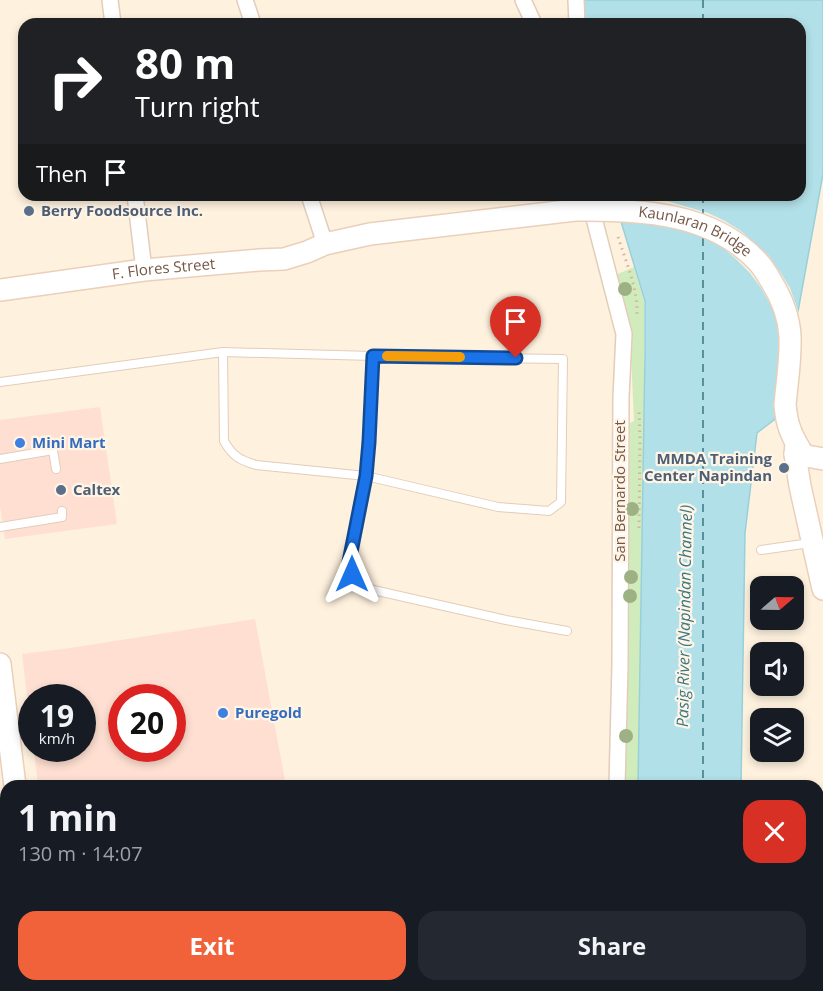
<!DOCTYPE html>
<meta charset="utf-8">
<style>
body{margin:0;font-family:"Open Sans",sans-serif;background:#242831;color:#f1f3f6;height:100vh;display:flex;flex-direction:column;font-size:22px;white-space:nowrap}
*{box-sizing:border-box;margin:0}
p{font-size:20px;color:#9ea1a6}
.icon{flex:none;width:33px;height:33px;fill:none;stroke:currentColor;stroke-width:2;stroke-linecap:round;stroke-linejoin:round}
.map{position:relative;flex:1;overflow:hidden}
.sheet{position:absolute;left:0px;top:780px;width:824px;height:212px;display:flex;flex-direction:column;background:#171b24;border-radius:18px 18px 0 0;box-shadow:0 3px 9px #0003}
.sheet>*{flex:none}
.hud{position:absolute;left:18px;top:18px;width:788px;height:183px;border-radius:18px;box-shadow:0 3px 9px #0003;background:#202124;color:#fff;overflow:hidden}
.needle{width:39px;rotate:70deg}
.buttons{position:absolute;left:750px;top:576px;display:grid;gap:12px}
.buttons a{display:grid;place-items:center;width:54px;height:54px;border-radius:12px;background:#171b24;box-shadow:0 3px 9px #0003;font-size:30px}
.speed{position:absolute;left:18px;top:684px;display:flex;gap:12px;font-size:30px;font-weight:700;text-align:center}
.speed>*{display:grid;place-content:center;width:78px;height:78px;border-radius:50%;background:#171b24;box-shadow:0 3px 9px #0003;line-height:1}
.speed small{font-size:15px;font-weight:400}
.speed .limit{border:9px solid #d22;background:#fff;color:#111}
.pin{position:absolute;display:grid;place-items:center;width:51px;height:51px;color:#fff;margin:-62px -26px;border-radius:50% 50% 50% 0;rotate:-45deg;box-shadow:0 0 6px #0007}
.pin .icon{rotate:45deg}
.me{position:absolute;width:66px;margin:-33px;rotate:0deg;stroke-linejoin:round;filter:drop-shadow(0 0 4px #0008)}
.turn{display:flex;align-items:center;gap:21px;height:126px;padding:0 18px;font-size:27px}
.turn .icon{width:78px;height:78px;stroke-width:2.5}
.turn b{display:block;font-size:42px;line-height:51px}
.then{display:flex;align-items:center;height:57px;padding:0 18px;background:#0003;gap:12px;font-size:22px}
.round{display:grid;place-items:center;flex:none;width:63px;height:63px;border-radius:18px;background:#242831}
.headline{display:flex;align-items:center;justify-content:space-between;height:102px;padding:0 18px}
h1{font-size:36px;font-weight:700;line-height:45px}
.action{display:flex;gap:12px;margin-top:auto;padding:12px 18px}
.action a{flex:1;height:69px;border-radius:18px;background:#f1623a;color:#fff;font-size:24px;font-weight:700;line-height:69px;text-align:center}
.action a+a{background:#242831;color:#f1f3f6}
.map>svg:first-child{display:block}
</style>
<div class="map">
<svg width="823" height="991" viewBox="0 0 823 991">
<rect width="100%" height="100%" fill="#fef1de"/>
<!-- commercial -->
<path fill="#ffdfd1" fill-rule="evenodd" d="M100 407 117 524 5 539 0 506V420Z
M255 619 286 786H38L34 749 82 748V698H32L31 729 22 654 70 648ZM122 698H172V748H122Z
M63 986H113L126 991H63Z"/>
<!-- industrial -->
<path fill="#ebe3db" d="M124 986H568L567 991H136Z"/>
<!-- green -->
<path fill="#d0ecbd" d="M634 267 644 301V434L638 786H623L628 579 630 434V423L634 421 630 333 613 276Z"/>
<!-- water -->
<path fill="#b2e0e8" stroke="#98d0da" stroke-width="1.5" d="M583 0H823V174L779 416 757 433 745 533 741 786H638L645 354V301L613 195H800V24H585Z
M635 986H777L773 991H635Z"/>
<!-- pier -->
<path fill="#fef1de" d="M610 195H639L657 198 708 213 725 221 741 231 769 256 780 272 790 288 800 316 782 413 784 359 778 323 770 304 761 288 750 273 736 259 722 247 706 237 670 223 617 219Z"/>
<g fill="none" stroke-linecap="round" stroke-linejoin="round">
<!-- ferry -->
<path stroke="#3b7783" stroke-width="1.5" stroke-dasharray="8 6" stroke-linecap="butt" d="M703 0V24
M703 195V215
M703 238V786
M703 986V991"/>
<defs>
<path id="lane" d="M223 352 224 441C233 457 240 460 256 465L366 476 498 507 549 511 561 502 563 359 373 356
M0 382 223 352 373 356 369 442 366 476 349 562 352 574 360 587 506 620 567 631
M0 459 53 450 56 469
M0 527 62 517V511
M761 550 810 543
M34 986 62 991
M342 986 354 991
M453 991 464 986"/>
<path id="street" d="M110 0 113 24
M245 0 253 24
M523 0 534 24
M576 0 577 24
M135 195 144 270
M309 195 325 244
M588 195 624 334 621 397 620 664 617 786
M818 898 823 896
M818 936 823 941
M611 991V986"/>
<g id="secondary">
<path id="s1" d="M0 290 144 270 259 260 284 259 307 252 325 244 370 234 575 210"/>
<path d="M786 413C788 430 795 441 804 456"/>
<path d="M796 444 795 454 800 486 823 589"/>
<path d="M795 454 823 459"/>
<path d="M0 664 15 786"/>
<path d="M34 986V991"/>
</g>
</defs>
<!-- lane casing -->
<use href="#lane" stroke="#e2cdba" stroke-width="10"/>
<!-- street casing -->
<use href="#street" stroke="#e2cdba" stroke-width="18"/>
<!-- secondary casing -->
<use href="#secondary" stroke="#ead0ba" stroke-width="24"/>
<!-- path -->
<path stroke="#d9b198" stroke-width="3" stroke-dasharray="1.5 4.5" stroke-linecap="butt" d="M618 237C626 262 638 289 637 315
M639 528 640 437 639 412
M629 991 630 986"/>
<!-- lane -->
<use href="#lane" stroke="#fff" stroke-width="8"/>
<!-- street -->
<use href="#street" stroke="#fff" stroke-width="15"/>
<!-- secondary -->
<use href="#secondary" stroke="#fff" stroke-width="21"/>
<defs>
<g id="secondary-bridge">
<path id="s2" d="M575 210C638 209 712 212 758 262 763 267 767 274 771 281 781 297 789 317 790 336 791 359 787 382 785 405L786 413"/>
</g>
</defs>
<!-- secondary-bridge casing -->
<use href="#secondary-bridge" stroke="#ead0ba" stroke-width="24" stroke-linecap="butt"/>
<!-- secondary-bridge -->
<use href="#secondary-bridge" stroke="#fff" stroke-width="21"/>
</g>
<!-- trees -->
<g fill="#9eb185">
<circle cx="625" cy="289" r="7"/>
<circle cx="632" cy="509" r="7"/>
<circle cx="631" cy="577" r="7"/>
<circle cx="630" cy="596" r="7"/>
<circle cx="626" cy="736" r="7"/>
</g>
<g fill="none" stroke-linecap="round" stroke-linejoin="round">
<defs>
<path id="route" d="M352 574 349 562 366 476 369 442 373 356 516 358"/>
</defs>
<!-- route casing -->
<use href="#route" stroke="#114b97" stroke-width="15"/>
<!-- route -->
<use href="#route" stroke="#1a73e8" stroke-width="10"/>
<!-- slow -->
<path stroke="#f59e0b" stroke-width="10" d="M387 356 460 357"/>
</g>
<!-- markers -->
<g fill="#5c6f8a" stroke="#fff5e6" stroke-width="2">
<circle cx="29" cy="211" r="6"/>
<circle cx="784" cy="468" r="6"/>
<circle cx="61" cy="490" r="6"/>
</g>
<g fill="#3f7fe0" stroke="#fff5e6" stroke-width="2">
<circle cx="20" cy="443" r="6"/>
<circle cx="223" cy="713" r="6"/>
</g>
<g text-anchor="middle" stroke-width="4.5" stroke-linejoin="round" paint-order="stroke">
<!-- service labels -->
<g font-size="15" font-weight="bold" fill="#4e5e75" stroke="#fff5e6" text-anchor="start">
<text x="41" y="216">Berry Foodsource Inc.</text>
<text x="772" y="464" text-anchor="end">MMDA Training<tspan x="772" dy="17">Center Napindan</tspan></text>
<text x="73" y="495">Caltex</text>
</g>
<!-- street labels -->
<g font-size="15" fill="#755645" stroke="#fff5e6">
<text dy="5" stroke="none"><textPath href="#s2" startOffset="124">Kaunlaran Bridge</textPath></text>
<text dy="5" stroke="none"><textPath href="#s1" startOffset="165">F. Flores Street</textPath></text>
<text transform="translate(620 491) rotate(-90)" y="5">San Bernardo Street</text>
</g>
<!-- shop labels -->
<g font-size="15" font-weight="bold" fill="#366cbe" stroke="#fff5e6" text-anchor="start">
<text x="32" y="448">Mini Mart</text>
<text x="235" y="718">Puregold</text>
</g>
<!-- water labels -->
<g font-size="16" font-style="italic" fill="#3b7783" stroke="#fff5e6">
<text transform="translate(684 616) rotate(-89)" y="6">Pasig River (Napindan Channel)</text>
</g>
</g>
</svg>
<div class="buttons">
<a><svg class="needle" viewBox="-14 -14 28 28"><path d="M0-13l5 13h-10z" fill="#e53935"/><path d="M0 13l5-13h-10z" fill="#9ea1a6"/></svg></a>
<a><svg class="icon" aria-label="sound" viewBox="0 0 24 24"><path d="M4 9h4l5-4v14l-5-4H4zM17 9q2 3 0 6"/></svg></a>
<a><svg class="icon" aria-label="layers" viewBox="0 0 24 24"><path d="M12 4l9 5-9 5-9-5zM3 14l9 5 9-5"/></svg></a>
</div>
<div class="speed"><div>19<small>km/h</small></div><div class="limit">20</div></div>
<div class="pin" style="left:516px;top:358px;background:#d93025"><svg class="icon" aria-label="arrive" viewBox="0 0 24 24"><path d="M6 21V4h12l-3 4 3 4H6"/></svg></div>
<svg class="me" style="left:352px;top:574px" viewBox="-20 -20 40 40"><path d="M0-17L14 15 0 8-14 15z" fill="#1a73e8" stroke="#fff" stroke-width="4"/></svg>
<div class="hud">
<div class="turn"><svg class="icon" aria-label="right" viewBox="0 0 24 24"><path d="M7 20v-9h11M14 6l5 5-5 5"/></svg><div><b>80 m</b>Turn right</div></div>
<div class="then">Then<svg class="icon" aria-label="arrive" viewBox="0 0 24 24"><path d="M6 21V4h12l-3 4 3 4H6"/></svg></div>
</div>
<section class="sheet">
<div class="headline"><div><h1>1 min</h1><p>130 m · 14:07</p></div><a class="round" style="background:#d93025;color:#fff"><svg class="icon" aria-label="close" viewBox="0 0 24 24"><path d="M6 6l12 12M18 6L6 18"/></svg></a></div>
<div class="action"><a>Exit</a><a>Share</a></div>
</section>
</div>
